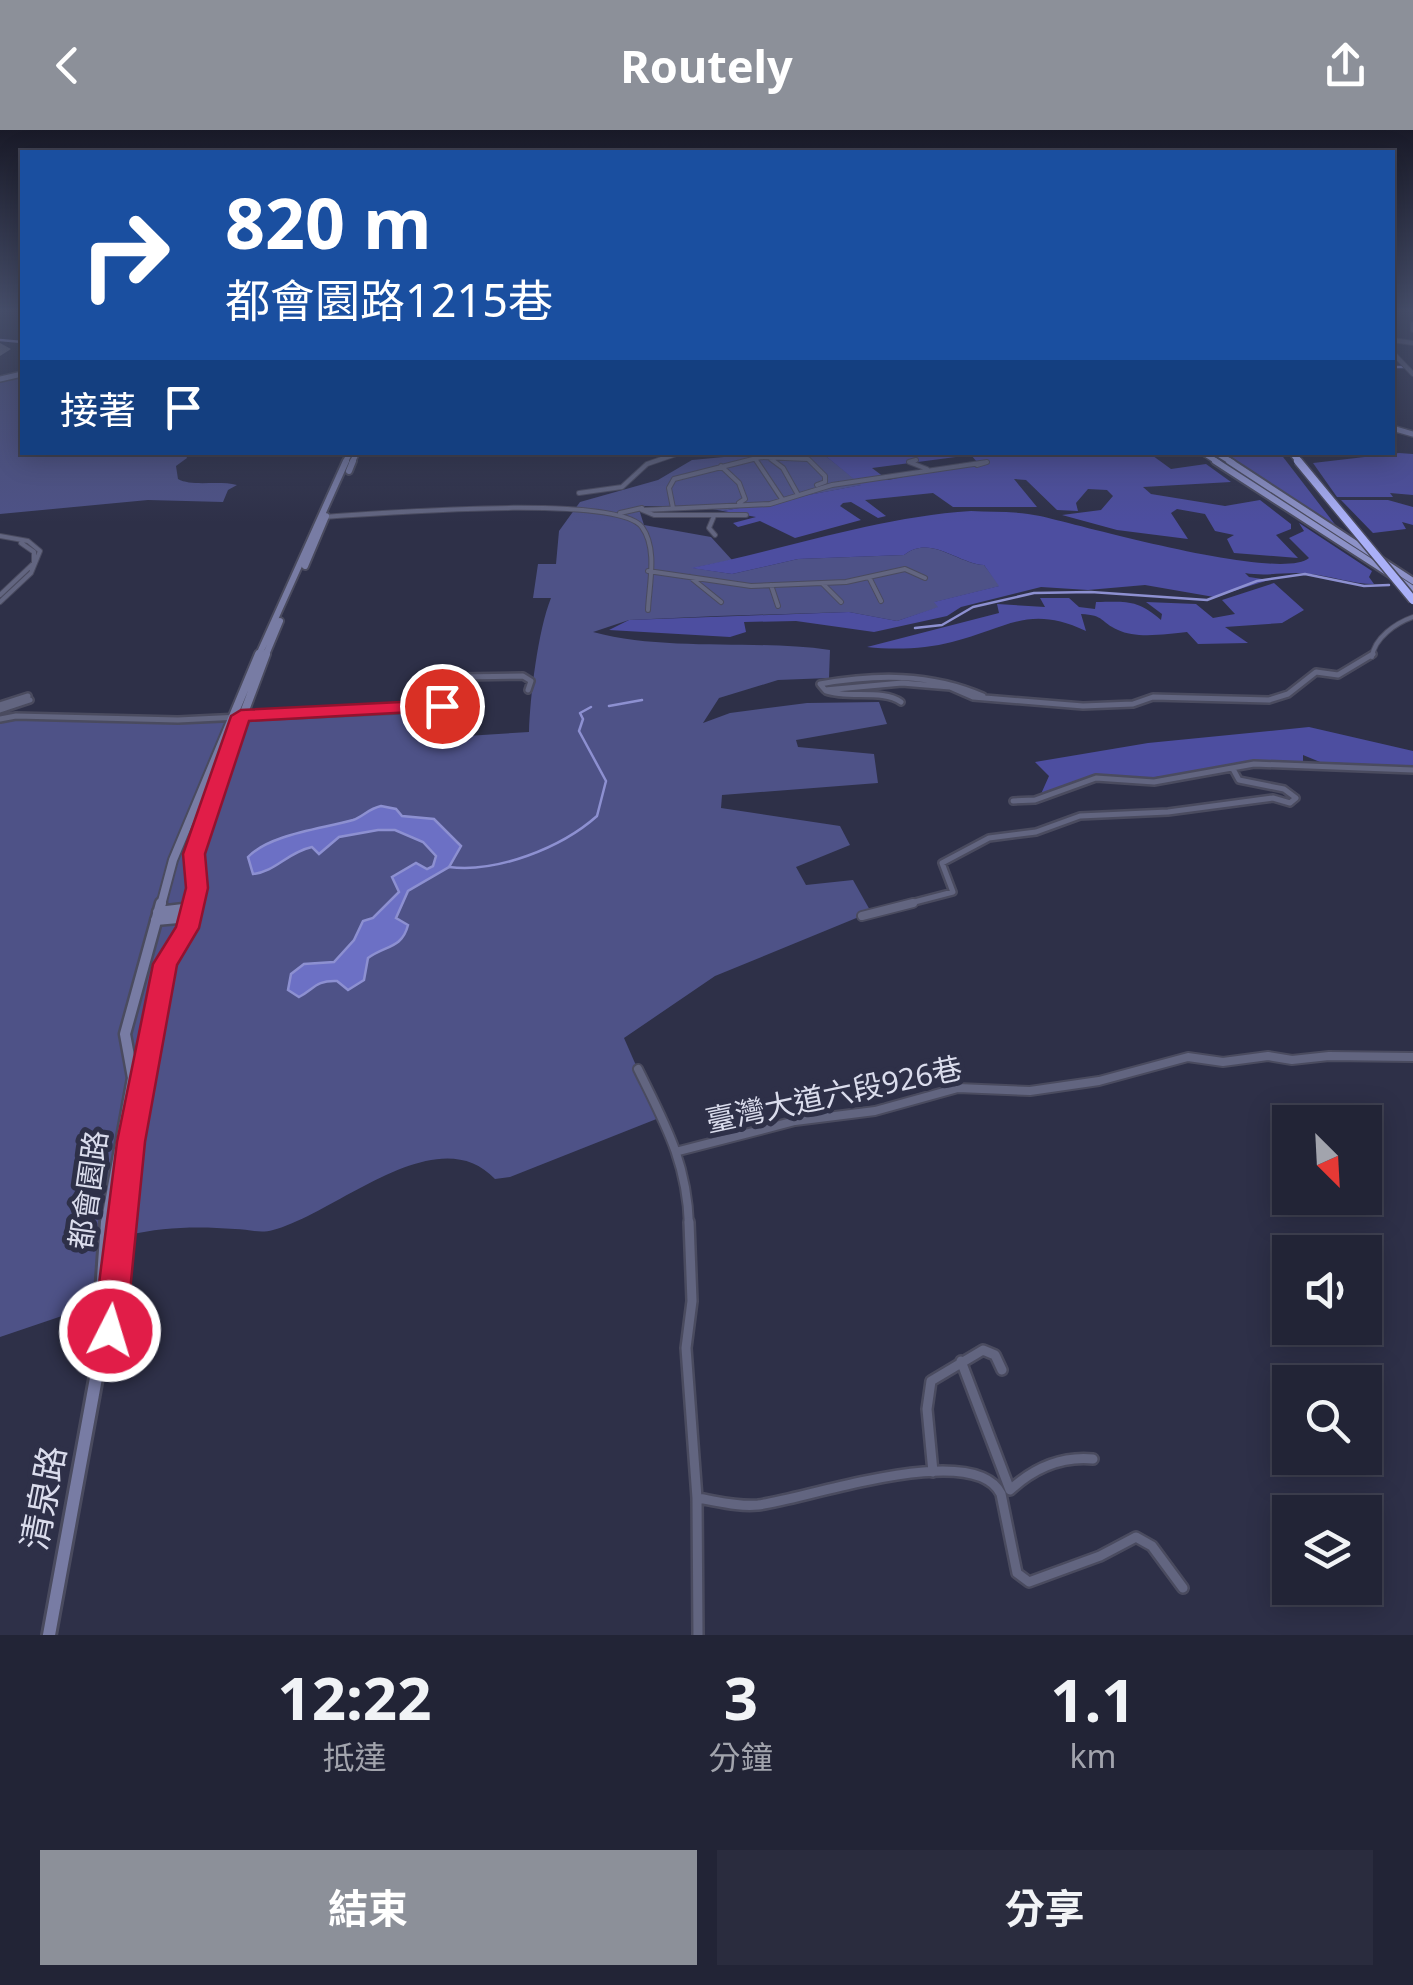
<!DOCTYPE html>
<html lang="zh-TW">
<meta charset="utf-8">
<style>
body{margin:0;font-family:"Noto Sans","Noto Sans TC",sans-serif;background:#2a2c3e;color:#f1f3f6;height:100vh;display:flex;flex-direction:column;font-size:38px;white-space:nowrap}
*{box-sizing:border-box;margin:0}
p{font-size:32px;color:#a2a4ad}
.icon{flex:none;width:55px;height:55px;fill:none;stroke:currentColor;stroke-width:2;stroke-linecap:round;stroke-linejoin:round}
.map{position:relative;height:1505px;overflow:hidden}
.details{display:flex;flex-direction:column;background:#222436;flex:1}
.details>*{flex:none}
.banner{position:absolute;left:20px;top:20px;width:1375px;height:305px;border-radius:0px;box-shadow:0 5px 25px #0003,0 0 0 2px #3f4151;background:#1a4fa0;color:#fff;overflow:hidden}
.needle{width:65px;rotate:156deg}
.controls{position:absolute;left:1272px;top:975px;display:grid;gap:20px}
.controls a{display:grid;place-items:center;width:110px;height:110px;border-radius:0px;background:#222436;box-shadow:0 5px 25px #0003,0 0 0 2px #3f4151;font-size:50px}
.pin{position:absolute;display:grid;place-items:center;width:85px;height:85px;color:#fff;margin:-42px;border:5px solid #fff;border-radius:50%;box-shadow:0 2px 10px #0007}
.me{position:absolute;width:110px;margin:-55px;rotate:5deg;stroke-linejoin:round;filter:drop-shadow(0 0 8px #0008)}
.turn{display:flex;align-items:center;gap:35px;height:210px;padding:0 40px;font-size:45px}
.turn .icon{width:130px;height:130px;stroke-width:2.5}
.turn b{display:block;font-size:70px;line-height:85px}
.then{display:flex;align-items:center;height:95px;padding:0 40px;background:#0003;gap:20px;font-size:38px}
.eta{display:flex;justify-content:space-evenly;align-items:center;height:170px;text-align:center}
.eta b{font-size:60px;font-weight:700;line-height:70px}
.cta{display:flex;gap:20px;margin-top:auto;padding:20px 40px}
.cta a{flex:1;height:115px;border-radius:0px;background:#8c9099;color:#fff;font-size:40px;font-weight:700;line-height:115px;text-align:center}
.cta a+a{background:#2a2c3e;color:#f1f3f6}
header{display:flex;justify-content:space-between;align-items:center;height:130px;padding:0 40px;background:#8c9099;color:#fff;font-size:45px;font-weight:700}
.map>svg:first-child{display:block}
</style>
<header><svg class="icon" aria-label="back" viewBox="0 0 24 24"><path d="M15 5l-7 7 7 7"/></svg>Routely<svg class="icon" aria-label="share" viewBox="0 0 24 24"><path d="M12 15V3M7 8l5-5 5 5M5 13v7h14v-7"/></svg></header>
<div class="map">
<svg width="1413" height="1505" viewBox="0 0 1413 1505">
<rect width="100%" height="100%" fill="#2e3048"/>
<!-- green -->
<path fill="#4e5287" d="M22 245V322L185 323 187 328 176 336 178 349C192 357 218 350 237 355L228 360 223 372 148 370 0 384V251Z
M767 323H822L862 355 723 381 696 376H638L644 395 711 407 732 430 693 438 732 444 798 429 904 425C930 404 956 433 984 435L1000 456 935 472 940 477 897 491 849 482 718 486 629 490 593 502C668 522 753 509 830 520L829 548 778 550 719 568 703 593 730 583 807 573 879 572 887 594 796 610 798 617 874 624 878 653 722 665 721 678 840 696 850 715 796 737 806 755 853 750 871 782 715 846 624 908 659 988 510 1047 495 1049C437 987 337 1083 273 1100 260 1104 247 1099 235 1099 198 1096 163 1097 128 1105L118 1167 0 1207V591L13 588 142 589 433 580 419 609 529 602C530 567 538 500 551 468H533L538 434H556L559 401 580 372 658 350 692 330Z"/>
<!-- forest -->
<path fill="#4d4ea0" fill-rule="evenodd" d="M822 323H1149L1171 339 1206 334 1231 352 1143 357 1151 364 1225 376 1260 370 1291 394V399L1276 405 1298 428 1234 423 1227 409 1234 405 1215 401 1205 384 1177 379 1171 383 1188 409 1117 400 1062 385 1101 380 1113 366 1107 360 1088 359 1076 373 1078 381 1057 380 1026 350 1014 349 1037 377H953L933 363 865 370 886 386 878 388 851 372 843 373 840 376 861 390 795 408 760 391 738 397 733 393 756 387 723 381 861 355ZM971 325 977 332 888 350 872 338Z
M1225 323H1280L1337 397Z
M1399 323 1413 324V365L1390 363 1393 367H1337L1313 333Z
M1341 370H1388L1413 377V395L1402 392 1406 399 1373 403Z
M971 381C993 382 1017 381 1040 386 1084 396 1280 452 1309 428L1289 408 1304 401 1299 393 1372 441 1369 447 1374 454C1351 454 1332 446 1310 444 1288 441 1268 447 1245 443L1249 447 1269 450 1214 467 1145 455 1088 460 1041 457 961 477 947 486 874 502 796 491 744 492 746 502 730 507 609 500 629 490 849 482 897 491 938 477 934 472 999 456 984 435C957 433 930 404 904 425L798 429 732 444 691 438C784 420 876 387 971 381Z
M1274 453 1304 480 1282 493 1225 497 1248 513 1198 514 1187 502C1167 504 1136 509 1118 500 1100 492 1105 485 1081 484L1086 501C1029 474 1007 498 952 512 926 519 894 520 867 517L999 483 997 474 1045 477 1040 468H1069L1079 477 1095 479 1096 472C1126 472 1137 469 1161 490L1162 484 1146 472 1196 474 1213 488 1235 484 1222 470Z
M1309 597 1413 621V636L1320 632 1303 625V632H1261L1149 648 1091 649 1041 664 1049 646 1035 632 1148 613Z"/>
<!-- water -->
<path fill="#6c70c5" stroke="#8d90d1" stroke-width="2.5" d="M381 676 396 679 402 686 434 689 461 716 449 737 408 761 396 788 408 795C402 819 385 815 368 828L364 850 348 860 337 851C316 850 314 859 299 867L288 860 291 844 304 834 334 832 354 810 363 791 373 788 399 762 392 747 416 733 427 739 433 736 436 726 423 712 395 700H378L339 707 319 724 312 717C288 722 275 742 253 744L248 727C270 704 322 699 353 690 364 686 368 679 381 676Z"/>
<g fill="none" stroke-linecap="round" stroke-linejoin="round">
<!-- stream -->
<path stroke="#8d90d1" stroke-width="2.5" d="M0 210 22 212
M1392 237H1405
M915 498 942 495 973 477 1034 463 1091 462 1207 470 1257 451 1305 444 1364 456 1389 455
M609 576 642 570
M449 737C497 743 561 718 597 686L606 651 579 601 583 589 580 583 591 577"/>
<!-- runway -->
<path fill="#6a6c81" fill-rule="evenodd" d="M0 213 11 219 0 226Z"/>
<defs>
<path id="street-far3" d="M1413 194V200
M1392 210 1413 213
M1392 222 1413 244
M771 329 783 338 797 363
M756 330 782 369
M916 330 909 332 927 339
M721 336 739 353 745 369 739 373
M579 363 622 357 647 334 682 322
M673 378 669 358 674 349 761 327 808 329 825 346V352L817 355
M620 383 642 378
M746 385H654L642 380 770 374 832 355 987 332 977 335
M714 386 709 398 715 405
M323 387C373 384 616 363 642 397 658 419 649 455 648 480
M0 406 28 411 40 421 31 443 0 472
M648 441 751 456 846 452 905 439 925 448
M690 447 721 472
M870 449 881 471
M823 454 841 472
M771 455 778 476
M0 465 34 433V422L21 413
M1372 527C1374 508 1396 493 1413 487"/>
<path id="street-far2" d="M826 561C848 569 883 559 901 572
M983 566C930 543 876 544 820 554L825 560 902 553 950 557 973 567 1083 576 1133 574 1153 567 1269 570 1288 564 1316 542 1338 545 1373 524
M0 575 28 566
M0 580 30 570
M0 589 16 586 178 590 436 578 442 576 453 548 461 547 523 546 531 551 528 560
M1013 671 1035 670 1096 648 1154 652 1254 634 1413 640
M903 775 953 762 942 733 989 708 1036 702 1080 686 1168 682 1273 668 1290 673 1296 668 1284 659 1239 650 1233 639"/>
<path id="street-far1" d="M862 786 913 773
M638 939C665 994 687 1032 689 1095
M679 1021 795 991 875 981 958 958 1030 961 1099 951 1188 927 1223 932 1268 926 1292 930 1329 926 1413 927"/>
<path id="street" d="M689 1092 692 1171 686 1218 697 1368 698 1505
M961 1231 1010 1360C1034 1338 1061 1326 1093 1329
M933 1342 927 1279 931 1251 983 1220 995 1225 1002 1240
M697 1368C717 1371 738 1377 758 1375 807 1369 974 1309 1001 1364L1017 1443 1029 1452 1100 1426 1136 1407 1152 1416 1183 1458"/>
<path id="secondary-far4" d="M0 249 22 244
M1392 298 1413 304
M345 333 350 322
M352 333 357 322"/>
<path id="secondary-far3" d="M349 341 353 331
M305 436 326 386
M258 527 346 331
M265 527 280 491"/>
<path id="secondary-far2" d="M161 775 173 730 259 524
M193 775C199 750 194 727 200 701L266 524"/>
<path id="secondary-far1" d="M158 782 192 778
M156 790 189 787
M106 1095 133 948 125 904 161 773
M121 1095 131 1011 165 834 187 798 193 773"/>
<path id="secondary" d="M102 1225 109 1201 122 1092
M49 1505 96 1248 107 1092"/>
<path id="primary-far1" d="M1202 322 1219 333
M1215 322 1233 333"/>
<path id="primary" d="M1215 331 1413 459
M1229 331 1413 451"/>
</defs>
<!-- street-far3 casing -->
<use href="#street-far3" stroke="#4a4b5f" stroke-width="6"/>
<!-- street-far2 casing -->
<use href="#street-far2" stroke="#4a4b5f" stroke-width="10"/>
<!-- street-far1 casing -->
<use href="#street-far1" stroke="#4a4b5f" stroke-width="12"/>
<!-- street casing -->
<use href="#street" stroke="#4a4b5f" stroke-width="14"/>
<!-- secondary-far4 casing -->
<use href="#secondary-far4" stroke="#4a4b5f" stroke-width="8"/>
<!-- secondary-far3 casing -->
<use href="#secondary-far3" stroke="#4a4b5f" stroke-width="10"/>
<!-- secondary-far2 casing -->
<use href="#secondary-far2" stroke="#4a4b5f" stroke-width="12"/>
<!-- secondary-far1 casing -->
<use href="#secondary-far1" stroke="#4a4b5f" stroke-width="15"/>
<!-- secondary casing -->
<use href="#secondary" stroke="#4a4b5f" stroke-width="18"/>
<!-- primary-far1 casing -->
<use href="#primary-far1" stroke="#4a4b5f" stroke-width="8"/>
<!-- primary casing -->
<use href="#primary" stroke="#4a4b5f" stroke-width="10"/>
<!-- street-far3 -->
<use href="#street-far3" stroke="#626580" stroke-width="4"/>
<!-- street-far2 -->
<use href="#street-far2" stroke="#626580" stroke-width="5"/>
<!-- street-far1 -->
<use href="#street-far1" stroke="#626580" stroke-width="8"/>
<!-- street -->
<use href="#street" stroke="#626580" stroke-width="9"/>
<!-- secondary-far4 -->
<use href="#secondary-far4" stroke="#787ca4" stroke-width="5"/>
<!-- secondary-far3 -->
<use href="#secondary-far3" stroke="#787ca4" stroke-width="6"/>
<!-- secondary-far2 -->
<use href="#secondary-far2" stroke="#787ca4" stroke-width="8"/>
<!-- secondary-far1 -->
<use href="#secondary-far1" stroke="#787ca4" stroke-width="10"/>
<!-- secondary -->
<use href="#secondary" stroke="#787ca4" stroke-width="12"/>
<!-- primary-far1 -->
<use href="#primary-far1" stroke="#8d92c8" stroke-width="5"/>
<!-- primary -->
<use href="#primary" stroke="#8d92c8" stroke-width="6"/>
<defs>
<path id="highway-bridge-far1" d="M1292 322 1300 333"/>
<path id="highway-bridge" d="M1298 331 1413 470"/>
</defs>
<!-- highway-bridge-far1 casing -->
<use href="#highway-bridge-far1" stroke="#4a4b5f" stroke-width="9" stroke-linecap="butt"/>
<!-- highway-bridge casing -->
<use href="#highway-bridge" stroke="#4a4b5f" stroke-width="11" stroke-linecap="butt"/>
<!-- highway-bridge-far1 -->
<use href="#highway-bridge-far1" stroke="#aab0f8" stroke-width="6"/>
<!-- highway-bridge -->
<use href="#highway-bridge" stroke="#aab0f8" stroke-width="8"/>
</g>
<!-- sky -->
<linearGradient id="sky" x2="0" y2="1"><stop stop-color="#191a28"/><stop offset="0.46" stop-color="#464e6a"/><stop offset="1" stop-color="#464e6a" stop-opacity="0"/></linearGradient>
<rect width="1413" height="393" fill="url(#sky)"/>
<!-- route -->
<path fill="#e11d48" stroke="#92132f" stroke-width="2.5" d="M442 570 449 572V580L249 591 205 724 208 758 199 798 177 835 145 1012 126 1201 121 1212 110 1217 98 1212 93 1201 117 1012 153 834 176 797 186 758 183 724 231 586 241 580Z"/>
<g text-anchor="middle" stroke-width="10" stroke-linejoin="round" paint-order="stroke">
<!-- street labels -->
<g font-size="30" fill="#dadcec" stroke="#2e3048">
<text transform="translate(834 965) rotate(-12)" y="10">臺灣大道六段926巷</text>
<text transform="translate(89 1060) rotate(-82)" y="10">都會園路</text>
</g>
<!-- near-street labels -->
<g font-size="35" fill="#dadcec" stroke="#2e3048">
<text transform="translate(44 1368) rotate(-79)" y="12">清泉路</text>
</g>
</g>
</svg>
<div class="controls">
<a><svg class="needle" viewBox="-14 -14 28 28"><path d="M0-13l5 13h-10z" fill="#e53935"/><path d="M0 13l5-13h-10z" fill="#a2a4ad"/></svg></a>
<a><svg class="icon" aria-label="sound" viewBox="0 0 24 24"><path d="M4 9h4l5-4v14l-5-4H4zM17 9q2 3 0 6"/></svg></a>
<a><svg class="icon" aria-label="search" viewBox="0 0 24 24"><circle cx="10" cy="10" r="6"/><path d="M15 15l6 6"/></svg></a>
<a><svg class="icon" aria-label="layers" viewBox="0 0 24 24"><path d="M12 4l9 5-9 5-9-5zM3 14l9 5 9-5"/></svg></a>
</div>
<div class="pin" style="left:442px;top:576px;background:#d93025"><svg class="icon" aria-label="arrive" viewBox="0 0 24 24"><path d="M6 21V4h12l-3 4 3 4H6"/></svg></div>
<svg class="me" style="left:110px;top:1201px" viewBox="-20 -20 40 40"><circle r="17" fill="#e11d48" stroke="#fff" stroke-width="3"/><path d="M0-11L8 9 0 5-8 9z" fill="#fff"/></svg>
<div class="banner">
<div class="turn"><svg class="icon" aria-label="right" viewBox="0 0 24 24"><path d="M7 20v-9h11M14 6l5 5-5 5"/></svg><div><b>820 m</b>都會園路1215巷</div></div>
<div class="then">接著<svg class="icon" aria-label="arrive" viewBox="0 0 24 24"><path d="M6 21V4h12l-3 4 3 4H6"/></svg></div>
</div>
</div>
<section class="details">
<div class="eta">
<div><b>12:22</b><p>抵達</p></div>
<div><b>3</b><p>分鐘</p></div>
<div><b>1.1</b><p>km</p></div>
</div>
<div class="cta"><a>結束</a><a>分享</a></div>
</section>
